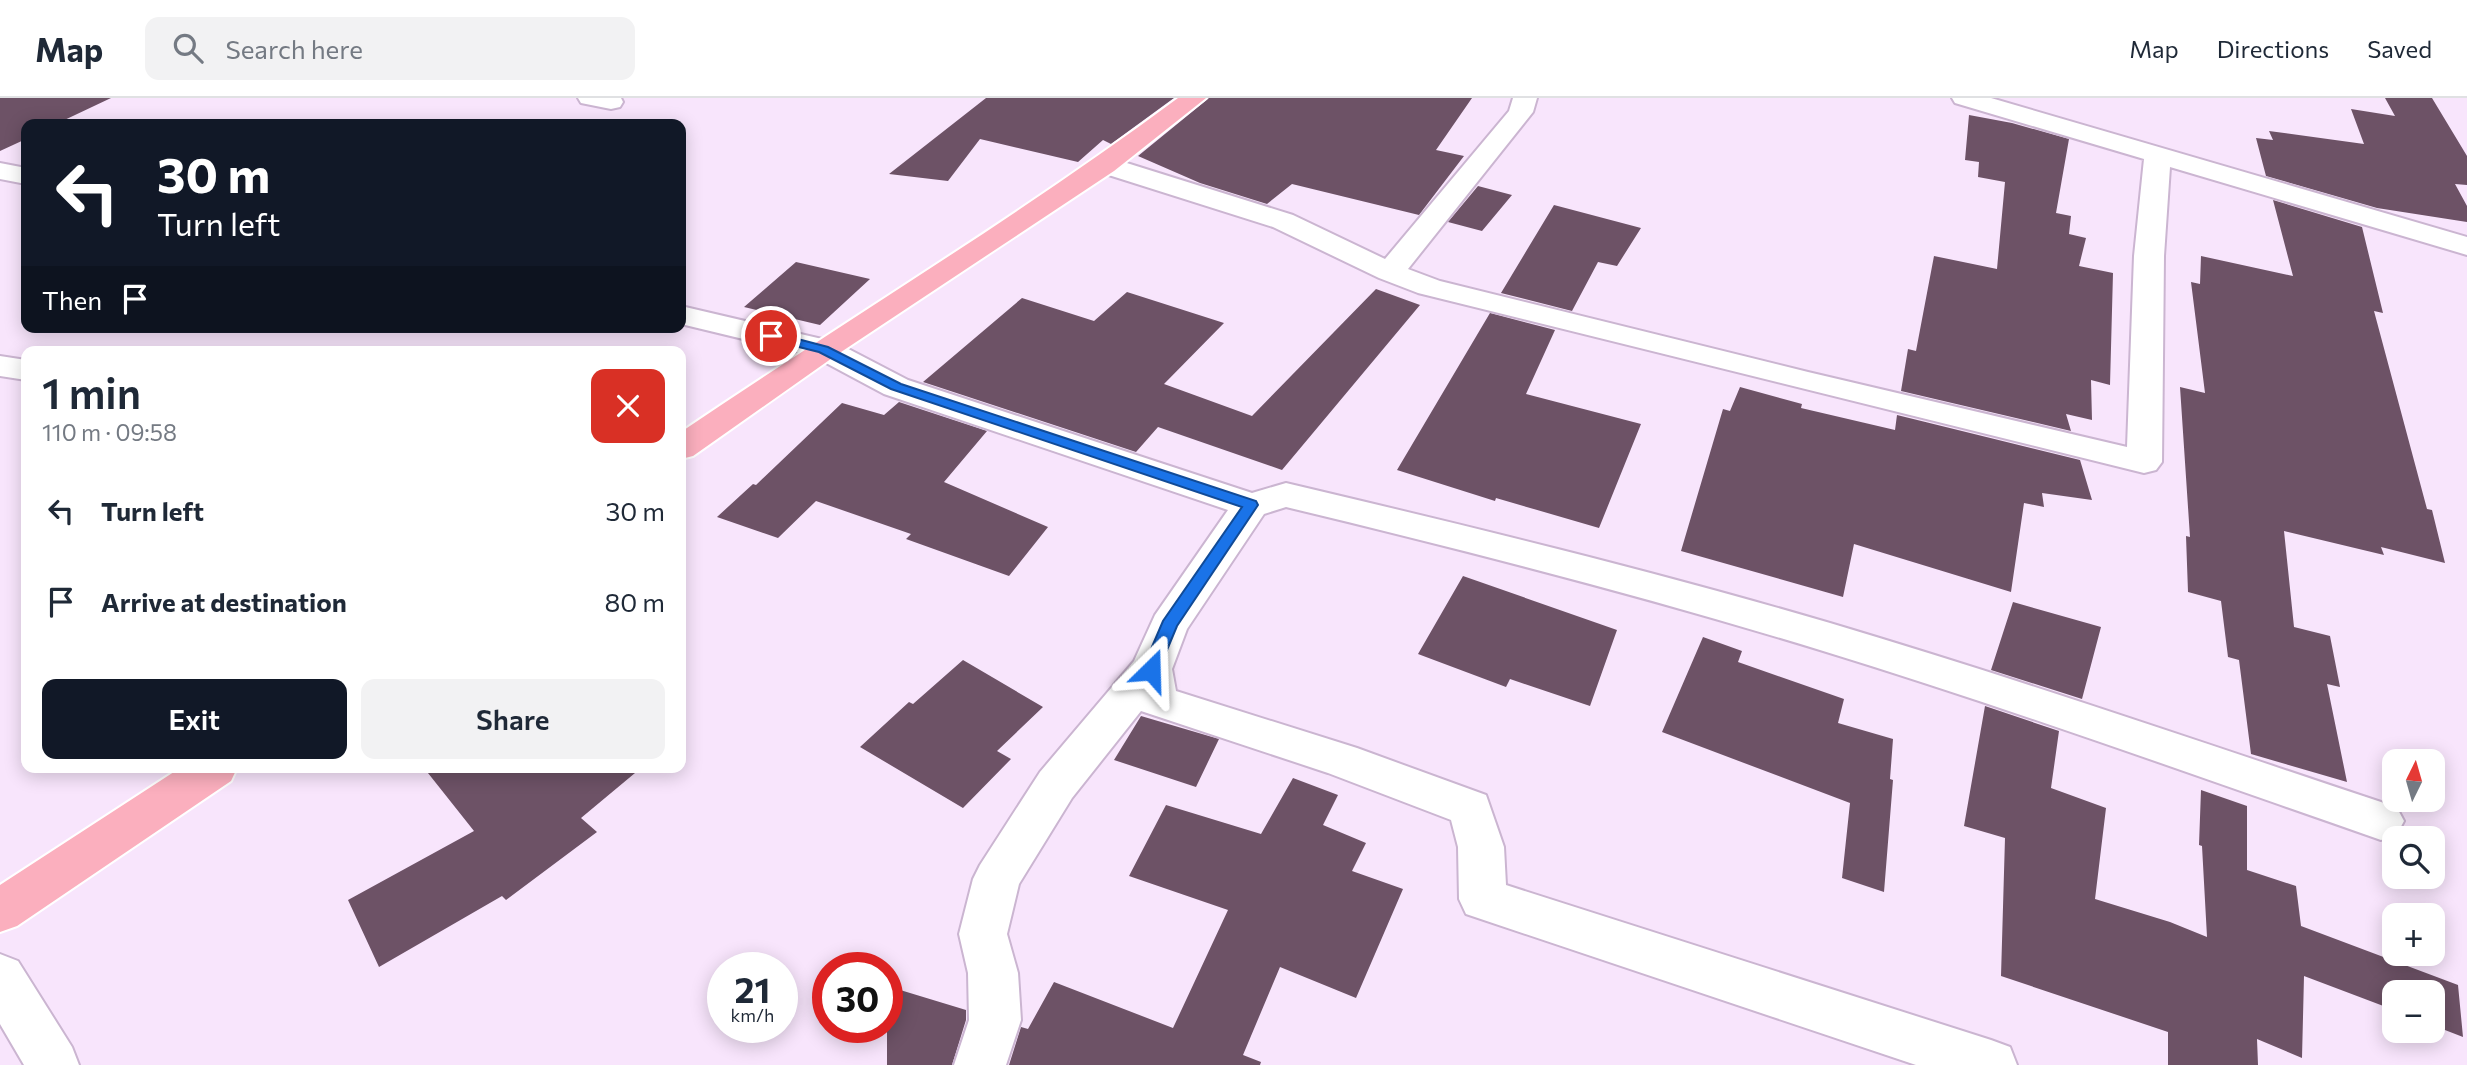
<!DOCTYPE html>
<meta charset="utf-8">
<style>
body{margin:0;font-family:Commissioner,sans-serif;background:#f2f2f3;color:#1f2937;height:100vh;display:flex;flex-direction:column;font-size:26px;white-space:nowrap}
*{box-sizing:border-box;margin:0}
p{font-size:23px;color:#747a83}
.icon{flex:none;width:38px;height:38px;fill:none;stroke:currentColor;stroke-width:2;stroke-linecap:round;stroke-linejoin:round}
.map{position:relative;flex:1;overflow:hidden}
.drawer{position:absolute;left:21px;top:248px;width:665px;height:427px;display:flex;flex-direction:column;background:#fff;border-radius:14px;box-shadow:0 4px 18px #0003}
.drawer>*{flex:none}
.banner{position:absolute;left:21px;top:21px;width:665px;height:214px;border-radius:14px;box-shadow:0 4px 18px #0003;background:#111827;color:#fff;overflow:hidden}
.needle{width:46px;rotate:5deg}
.fabs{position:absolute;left:2382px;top:651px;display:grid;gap:14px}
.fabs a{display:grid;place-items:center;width:63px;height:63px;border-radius:14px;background:#fff;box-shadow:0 4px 18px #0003;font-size:35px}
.speed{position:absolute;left:707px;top:854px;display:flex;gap:14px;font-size:35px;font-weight:700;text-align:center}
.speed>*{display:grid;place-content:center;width:91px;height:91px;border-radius:50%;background:#fff;box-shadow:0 4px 18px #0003;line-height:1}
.speed small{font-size:18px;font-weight:400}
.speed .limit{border:10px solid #d22;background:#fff;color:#111}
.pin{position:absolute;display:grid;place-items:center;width:60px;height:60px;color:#fff;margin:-30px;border:4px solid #fff;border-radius:50%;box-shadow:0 2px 7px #0007}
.me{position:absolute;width:77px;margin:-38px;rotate:22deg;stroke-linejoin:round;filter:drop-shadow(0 0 5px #0008)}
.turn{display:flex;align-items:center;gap:24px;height:147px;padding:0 21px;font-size:32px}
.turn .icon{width:91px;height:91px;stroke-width:2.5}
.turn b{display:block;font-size:49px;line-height:60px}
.then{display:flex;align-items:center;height:66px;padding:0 21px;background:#0003;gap:14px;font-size:26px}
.round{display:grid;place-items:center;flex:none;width:74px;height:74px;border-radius:14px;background:#f2f2f3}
.summary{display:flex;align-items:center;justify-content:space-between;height:119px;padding:0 21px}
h1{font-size:42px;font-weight:600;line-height:52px}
.primary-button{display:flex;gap:14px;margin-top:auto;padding:14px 21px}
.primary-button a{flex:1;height:80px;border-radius:14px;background:#111827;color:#fff;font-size:28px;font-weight:600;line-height:80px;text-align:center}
.primary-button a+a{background:#f2f2f3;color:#1f2937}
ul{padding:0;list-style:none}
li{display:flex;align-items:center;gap:21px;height:91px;padding:0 21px}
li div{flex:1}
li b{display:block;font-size:26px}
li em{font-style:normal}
header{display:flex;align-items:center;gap:42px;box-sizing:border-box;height:98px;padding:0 35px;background:#fff;border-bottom:2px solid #e0e1e3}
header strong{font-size:33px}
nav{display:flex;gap:38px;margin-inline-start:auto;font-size:24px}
.search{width:490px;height:63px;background:#f2f2f3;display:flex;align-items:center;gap:18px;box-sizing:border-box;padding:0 24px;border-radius:14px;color:#747a83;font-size:26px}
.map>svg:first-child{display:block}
</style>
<header>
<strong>Map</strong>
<div class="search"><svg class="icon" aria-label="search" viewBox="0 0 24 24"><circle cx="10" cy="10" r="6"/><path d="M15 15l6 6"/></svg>Search here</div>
<nav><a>Map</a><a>Directions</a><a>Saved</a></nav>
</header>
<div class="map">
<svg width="2467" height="967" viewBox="0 0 2467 967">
<rect width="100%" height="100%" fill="#f8e5fc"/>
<!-- building -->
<path fill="#6d5266" d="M0 0H111L56 26H26V41L0 53Z
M986 0H1174L1111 46 1103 42 1078 64 980 41 948 83 889 76Z
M1209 0H1472L1436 52 1464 58 1419 117 1292 86 1267 106 1200 85 1138 58Z
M2385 0H2432L2467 58V87L2455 86 2467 108V124L2377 110 2266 78 2256 40 2273 42 2269 33 2364 46 2351 11 2395 18Z
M1969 17 2012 25 2069 41 2056 115 2071 118 2069 136 2086 140 2079 168 2113 175 2110 287 2091 282 2092 322 2066 316 2071 333 1901 293 1908 251 1916 253 1934 158 1997 171 2005 84 1978 79 1979 64 1965 62Z
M1478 88 1512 97 1482 133 1448 124Z
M2273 102 2362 129 2383 215 2374 213 2427 411 2432 412 2445 465 2381 449 2384 457 2284 433 2294 529 2330 538 2340 589 2327 586 2347 684 2251 656 2239 562 2228 559 2221 503 2188 494 2186 438 2190 439 2180 289 2205 295 2191 184 2200 186 2201 158 2293 178Z
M1554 107 1641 130 1617 168 1598 164 1572 213 1501 195Z
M796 164 870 181 820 227 744 209Z
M1376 191 1420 207 1282 372 1158 329 1136 354 923 284 1022 200 1094 223 1127 194 1224 225 1164 286 1252 318Z
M1490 215 1555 232 1526 296 1641 326 1599 430 1496 400 1495 403 1397 372Z
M1740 289 1802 306 1801 310 1895 332 1897 317 2080 362 2092 402 2042 395 2044 409 2024 405 2011 494 1854 446 1843 499 1681 453 1723 311 1730 313Z
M899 304 987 333 944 384 1048 429 1009 478 906 441 911 436 816 403 778 440 717 419 753 386 756 387 842 305 884 317Z
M1463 478 1617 532 1590 608 1510 581 1506 589 1418 556Z
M2013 504 2101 529 2082 601 1991 572Z
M1703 539 1742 553 1738 564 1844 601 1838 625 1893 641 1890 681 1893 682 1884 794 1842 780 1850 705 1662 634Z
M963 562 1043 609 997 653 1011 661 963 710 860 649 909 604 913 606Z
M1985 608 2059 633 2051 690 2106 710 2095 801 2170 824 2207 839 2202 748 2199 747 2201 692 2247 708V772L2296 788 2301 828 2458 887 2463 939 2432 927V894H2394V912L2304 878 2302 960 2257 941 2258 967H2168V934L2001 878 2005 740 1964 728Z
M1141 618 1219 641 1196 689 1114 662Z
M424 670H641L581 720 597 734 506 802 502 798 379 869 348 802 474 733Z
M1293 680 1338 697 1323 727 1366 745 1352 773 1403 791 1356 900 1280 869 1243 957 1261 964 1260 967H1009L1021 929 1028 931 1054 884 1173 930 1228 812 1129 778 1166 707 1261 736Z
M887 888 966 912V922L952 967H887Z"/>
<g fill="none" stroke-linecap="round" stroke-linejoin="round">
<defs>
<path id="street" d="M578 0H621L623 4 620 9 611 11 581 5Z
M1513 0H1537L1533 14 1408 171 1440 183 1808 274 2127 349 2134 158 2144 61 1955 5 1952 0H1991L2467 139V157L2170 69 2164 158 2162 364 2156 372 2144 375 1418 195 1379 180 1273 129 1096 73 1092 67 1096 61 1105 59 1114 61 1293 117 1385 161 1509 13Z
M0 65 26 70V86L0 81Z
M681 208 835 244 908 282 1252 395 1286 385C1468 428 1650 472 1830 525 2015 580 2198 643 2381 704L2397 710 2404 723 2397 736 2381 742C2194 677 2009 610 1820 552 1644 498 1465 452 1286 409L1264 416 1187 531 1172 571 1176 593 1357 650 1486 697 1504 749 1506 787 1991 942 2010 949 2017 967H1916L1466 816 1459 801 1458 749 1451 722 1328 675 1141 613 1072 700 1019 786 1007 836 1018 875 1021 922 1006 967H954L969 922 968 875 959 836 973 781 980 767 1040 674 1134 563 1155 517 1228 412 884 296 813 258 681 226Z
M0 258 26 262V282L0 278Z
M0 856 18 863 72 949 79 967H24L0 926Z"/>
<path id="primary" d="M1178 0H1206L1114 73 835 258 693 358 681 361V334C846 222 1018 119 1178 0Z
M180 670H237L231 683 17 828 0 834V787Z"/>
</defs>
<!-- street casing -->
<use href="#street" stroke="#cbb5d1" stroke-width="4"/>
<!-- primary casing -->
<use href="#primary" stroke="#fff" stroke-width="4"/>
<!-- street -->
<use href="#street" fill="#fff" fill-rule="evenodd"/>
<!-- primary -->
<use href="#primary" fill="#fbafbe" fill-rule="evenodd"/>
</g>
<!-- route -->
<path fill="#1a73e8" stroke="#114b97" stroke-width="2" d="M771 234 828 249 901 286 1256 403 1258 407 1177 528 1157 576H1145L1142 572 1163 523 1242 409 891 291 819 254 766 241V236Z"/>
</svg>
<div class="fabs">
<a><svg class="needle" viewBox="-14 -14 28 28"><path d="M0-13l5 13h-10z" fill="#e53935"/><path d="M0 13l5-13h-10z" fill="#747a83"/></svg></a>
<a><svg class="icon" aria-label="search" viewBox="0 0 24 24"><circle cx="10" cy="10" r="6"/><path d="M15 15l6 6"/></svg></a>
<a>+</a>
<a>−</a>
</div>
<div class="speed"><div>21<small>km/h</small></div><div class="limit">30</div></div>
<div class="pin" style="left:771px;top:238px;background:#d93025"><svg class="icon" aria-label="arrive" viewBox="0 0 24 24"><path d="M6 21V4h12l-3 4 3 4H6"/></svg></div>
<svg class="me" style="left:1151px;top:572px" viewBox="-20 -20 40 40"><path d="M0-17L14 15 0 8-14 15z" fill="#1a73e8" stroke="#fff" stroke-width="4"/></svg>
<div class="banner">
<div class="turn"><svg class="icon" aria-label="left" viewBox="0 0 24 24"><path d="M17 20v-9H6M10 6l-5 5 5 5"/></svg><div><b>30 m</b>Turn left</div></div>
<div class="then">Then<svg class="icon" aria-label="arrive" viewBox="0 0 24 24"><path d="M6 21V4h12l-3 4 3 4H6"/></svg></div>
</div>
<section class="drawer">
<div class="summary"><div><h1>1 min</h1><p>110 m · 09:58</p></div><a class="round" style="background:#d93025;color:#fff"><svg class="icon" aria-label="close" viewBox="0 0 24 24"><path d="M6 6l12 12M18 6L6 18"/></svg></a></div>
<ul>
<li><svg class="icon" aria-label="left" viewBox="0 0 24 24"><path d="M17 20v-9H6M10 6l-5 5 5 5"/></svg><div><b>Turn left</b></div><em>30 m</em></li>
<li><svg class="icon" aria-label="arrive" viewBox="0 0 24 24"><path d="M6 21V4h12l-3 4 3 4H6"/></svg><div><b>Arrive at destination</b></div><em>80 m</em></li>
</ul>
<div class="primary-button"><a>Exit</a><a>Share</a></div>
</section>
</div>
